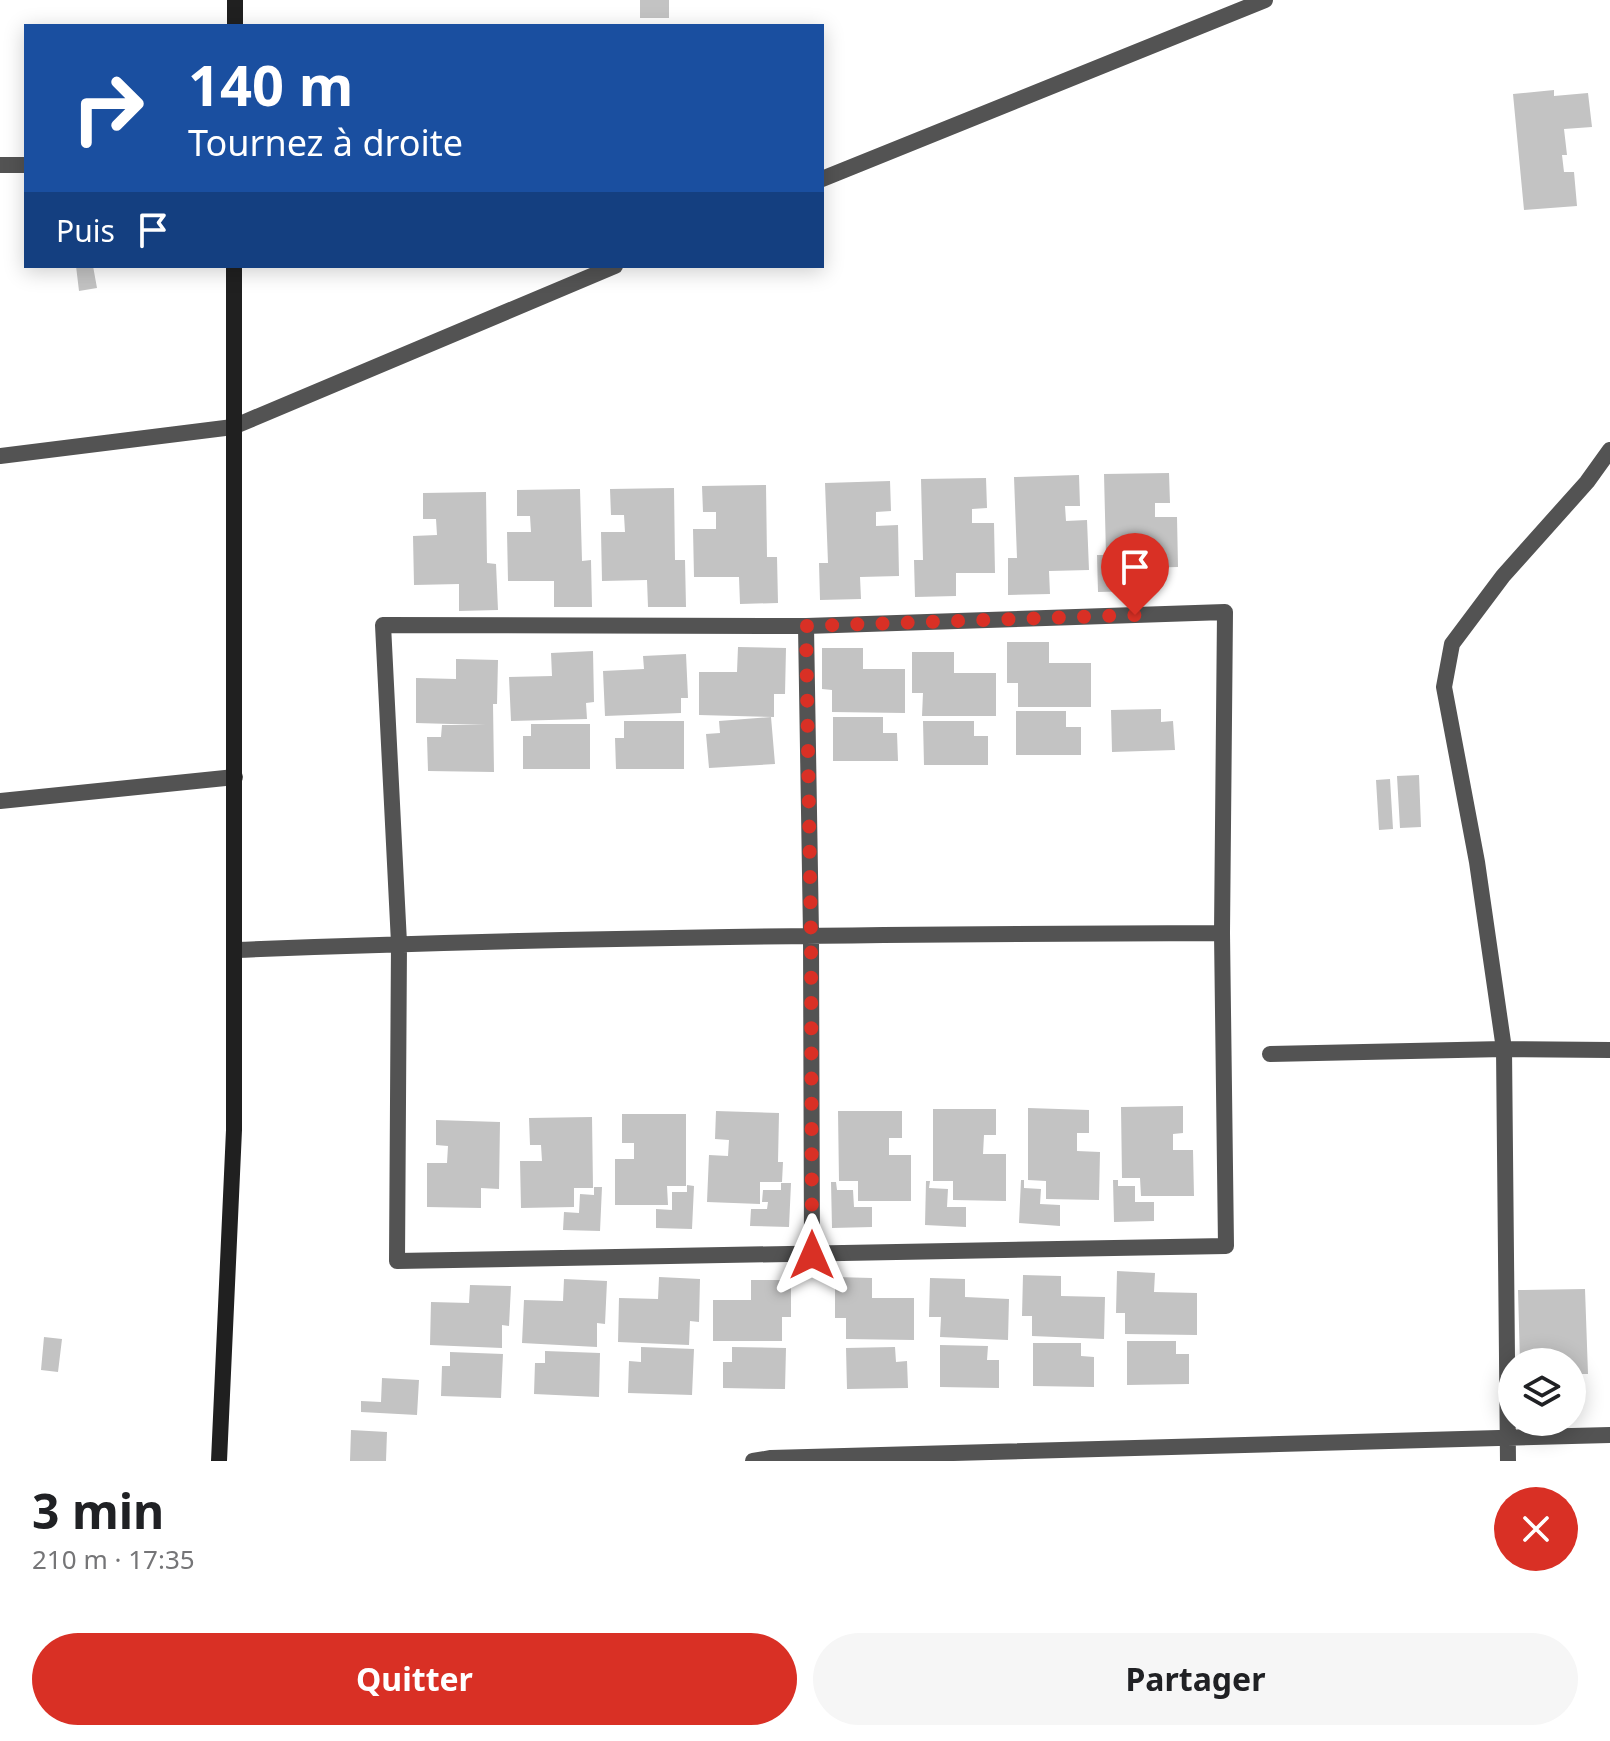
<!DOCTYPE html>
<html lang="fr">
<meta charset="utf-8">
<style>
body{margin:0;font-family:"Noto Sans",sans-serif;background:#f6f6f6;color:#202124;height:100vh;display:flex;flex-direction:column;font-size:30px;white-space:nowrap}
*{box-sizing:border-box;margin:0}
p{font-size:26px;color:#757577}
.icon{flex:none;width:44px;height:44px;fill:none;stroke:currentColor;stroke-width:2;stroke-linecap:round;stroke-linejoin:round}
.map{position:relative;height:1461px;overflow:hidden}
.side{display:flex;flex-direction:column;background:#fff;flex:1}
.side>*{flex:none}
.banner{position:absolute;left:24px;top:24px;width:800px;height:244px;border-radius:0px;box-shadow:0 4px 20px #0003;background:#1a4fa0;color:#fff;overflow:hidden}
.fabs{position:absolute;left:1498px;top:1348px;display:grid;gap:16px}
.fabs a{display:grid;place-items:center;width:88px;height:88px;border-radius:50%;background:#fff;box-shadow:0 4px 20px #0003;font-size:40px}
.pin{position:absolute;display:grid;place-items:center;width:68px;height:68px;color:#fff;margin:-82px -34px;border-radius:50% 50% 50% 0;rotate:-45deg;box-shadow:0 0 8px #0007}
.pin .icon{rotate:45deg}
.me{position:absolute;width:88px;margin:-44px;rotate:0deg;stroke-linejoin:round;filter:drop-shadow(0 0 6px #0008)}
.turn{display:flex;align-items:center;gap:28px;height:168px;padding:0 32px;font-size:36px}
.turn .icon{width:104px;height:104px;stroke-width:2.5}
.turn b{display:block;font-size:56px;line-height:68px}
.then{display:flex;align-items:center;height:76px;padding:0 32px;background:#0003;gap:16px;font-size:30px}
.round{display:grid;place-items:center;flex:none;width:84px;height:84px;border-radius:42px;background:#f6f6f6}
.summary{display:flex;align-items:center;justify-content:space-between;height:136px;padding:0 32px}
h1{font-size:48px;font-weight:700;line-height:60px}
.primary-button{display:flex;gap:16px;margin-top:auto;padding:16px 32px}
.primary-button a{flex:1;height:92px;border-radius:48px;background:#d93025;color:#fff;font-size:32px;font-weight:700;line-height:92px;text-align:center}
.primary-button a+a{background:#f6f6f6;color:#202124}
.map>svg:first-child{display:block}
</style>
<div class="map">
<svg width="1610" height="1461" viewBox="0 0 1610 1461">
<rect width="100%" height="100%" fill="#fff"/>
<!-- building -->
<path fill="#c3c3c3" d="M640 0H669V18H640Z
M1554 90V96L1588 93 1592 127 1564 129 1567 155H1562L1564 172H1574L1577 206 1524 210 1513 94Z
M76 266H93L97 288 79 291Z
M1169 473 1170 503H1155V517H1177L1178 567 1139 568V591L1098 592 1097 555H1106L1104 474Z
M1079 475 1080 506H1065L1066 521 1087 520 1089 570 1049 571 1050 594 1008 595V558H1017L1014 477Z
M986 478 987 508 972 509V523H994L995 573H956V596L915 597 914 560H923L921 479Z
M890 481 891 511 876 512V526L898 525 899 576 860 577 861 599 820 600 819 563H828L825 483Z
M766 485 767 557H777L778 603 740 604 739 577H694L693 529H716V512H703L702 486Z
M674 488 675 560H685L686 607H648L647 580 602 581 601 532H625L624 515H611L610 489Z
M580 489 582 561 591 560 592 607H554V581H508L507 532H531L530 516H517V490Z
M486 492 487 563 496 564 498 610 459 611V584L414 585 413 536 437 535 436 519H423V493Z
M1007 642H1049V663H1091V707H1018V683H1007Z
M738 647 786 648 785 694H774V717L699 715V672H737Z
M822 648H863V669H905V713L832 712V690L822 689Z
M593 651 594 702 586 703 587 719 511 721 509 677 552 676 551 653Z
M912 652H954V673H996V716H922L923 693H912Z
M686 654 688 698H681V713L605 716 603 671 644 669 643 656Z
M456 659 498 660 497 704H493L494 772 428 771 427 737H441L442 725H486L416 723V678L456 679Z
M1161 709V722L1173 721 1175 750 1112 752 1111 710Z
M1016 711H1066V727H1081V755H1016Z
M771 717 775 764 709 768 706 734 720 733 719 721Z
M833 717H883V733H897L898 761H833Z
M624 721H684V769H616L615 738H624Z
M923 721H974V736H988V765H924Z
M531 724H590V769H523V736H531Z
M1419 775 1421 827 1400 828 1397 776Z
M1390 779 1393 829 1379 830 1376 780Z
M1183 1106V1133L1173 1134V1150H1193L1194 1196H1141L1140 1178H1122L1121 1107Z
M1028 1108 1089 1110V1133H1077V1151L1100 1152 1099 1200 1046 1199V1181L1028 1180Z
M933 1109H996V1135H984L983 1154H1006V1201L953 1200V1181H933Z
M716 1111 779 1113 778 1162H783L782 1182H760V1204L707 1202 709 1155 728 1156 729 1140 715 1139Z
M838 1111H902V1138H889V1155H911V1201H858V1181H839Z
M622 1114H686V1186H667L668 1205H615V1159H634V1143H622Z
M592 1117 593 1188H574V1207L521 1208 520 1161H542L541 1145H530L529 1118Z
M436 1120 500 1122 499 1189 481 1188V1208L427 1207V1163H447L448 1146 436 1145Z
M1021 1180H1024V1188L1041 1189 1040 1204 1060 1205V1226L1019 1223Z
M1113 1180H1118V1186H1135V1202H1154V1221L1114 1222Z
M926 1181H930L929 1188 948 1189 947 1207H966V1227L925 1225Z
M831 1182H836L837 1190H853L854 1207H872V1227L832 1228Z
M781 1183H791L789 1227 750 1226 751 1209H767L768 1202H762L763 1190H781Z
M687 1185 694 1186 692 1229 656 1228V1209L672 1210V1192H687Z
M594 1187H602L600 1231 563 1230 564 1212 579 1213 580 1194 594 1195Z
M1117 1271 1155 1273 1154 1292 1197 1293V1335L1125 1334V1313H1116Z
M1023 1275 1061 1276V1296L1105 1297 1104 1339 1032 1336V1316H1022Z
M659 1277 700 1279 699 1322 690 1321 689 1345 618 1342 619 1298 658 1299Z
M835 1277 872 1278V1298H914V1340L846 1339V1318H835Z
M930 1278 965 1279V1297L1009 1299 1008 1340 940 1337 941 1317H929Z
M564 1279 607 1281 605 1324 597 1323V1347L522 1343 524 1300 563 1301Z
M751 1280H791V1317H782V1341H713V1300H751Z
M470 1285 511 1286 509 1326 502 1325V1348L430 1345 431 1302 469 1303Z
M1585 1289 1588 1374H1572V1362H1520L1518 1290Z
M44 1337 62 1339 58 1372 41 1370Z
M1127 1341H1176V1354H1189V1384L1127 1385Z
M1033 1343H1081V1356L1094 1357V1387L1033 1386Z
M940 1345 988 1346 987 1360H999V1388L940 1387Z
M641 1347 694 1349 692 1395 628 1393 629 1361 641 1362Z
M732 1347 786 1348 785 1389 723 1388V1362H732Z
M895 1347 896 1362 907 1361 908 1388 847 1389 846 1348Z
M545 1351 600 1353 599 1397 534 1394 535 1363H545Z
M450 1352 503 1354 501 1398 441 1396 442 1366H450Z
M382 1378 419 1380 417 1415 361 1412V1401L381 1402Z
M351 1430 387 1432 386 1461H350Z"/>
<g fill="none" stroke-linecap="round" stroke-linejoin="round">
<!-- minor -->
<path stroke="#535353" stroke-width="16" d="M0 165H26
M822 179 1265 0
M0 456 233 427 615 266
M1225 612 1222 933 1226 1246 397 1261 399 943 383 625 806 626Z
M806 626 811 935 812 1255
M0 801 235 777
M235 950C564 937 893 934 1222 933
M1270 1054 1504 1049 1610 1050
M753 1461 771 1458 1610 1435
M1508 1461 1504 1049 1477 862 1444 687 1452 644 1503 576 1587 482 1610 450"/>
<!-- secondary -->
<path stroke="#202020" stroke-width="16" d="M235 26V0
M219 1461 234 1130V266"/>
</g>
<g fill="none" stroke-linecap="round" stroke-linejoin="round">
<!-- route -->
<path stroke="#d93025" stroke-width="14" stroke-dasharray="0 25.2" d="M812 1255 811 935 806 626 1135 615"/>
</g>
</svg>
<div class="fabs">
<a><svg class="icon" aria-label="layers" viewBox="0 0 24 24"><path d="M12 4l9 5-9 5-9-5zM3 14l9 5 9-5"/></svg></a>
</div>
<div class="pin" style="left:1135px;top:615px;background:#d93025"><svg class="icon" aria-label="arrive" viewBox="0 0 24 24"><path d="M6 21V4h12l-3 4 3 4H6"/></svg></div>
<svg class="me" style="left:812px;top:1255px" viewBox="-20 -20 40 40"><path d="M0-17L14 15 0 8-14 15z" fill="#d93025" stroke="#fff" stroke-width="4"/></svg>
<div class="banner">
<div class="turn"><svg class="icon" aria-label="right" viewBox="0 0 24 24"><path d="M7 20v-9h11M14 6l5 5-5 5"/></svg><div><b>140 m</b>Tournez à droite</div></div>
<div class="then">Puis<svg class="icon" aria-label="arrive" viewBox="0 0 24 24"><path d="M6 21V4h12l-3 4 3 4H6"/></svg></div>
</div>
</div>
<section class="side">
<div class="summary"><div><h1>3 min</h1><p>210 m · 17:35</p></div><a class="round" style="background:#d93025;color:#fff"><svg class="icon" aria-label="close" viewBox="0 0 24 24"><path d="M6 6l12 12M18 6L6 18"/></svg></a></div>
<div class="primary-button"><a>Quitter</a><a>Partager</a></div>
</section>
